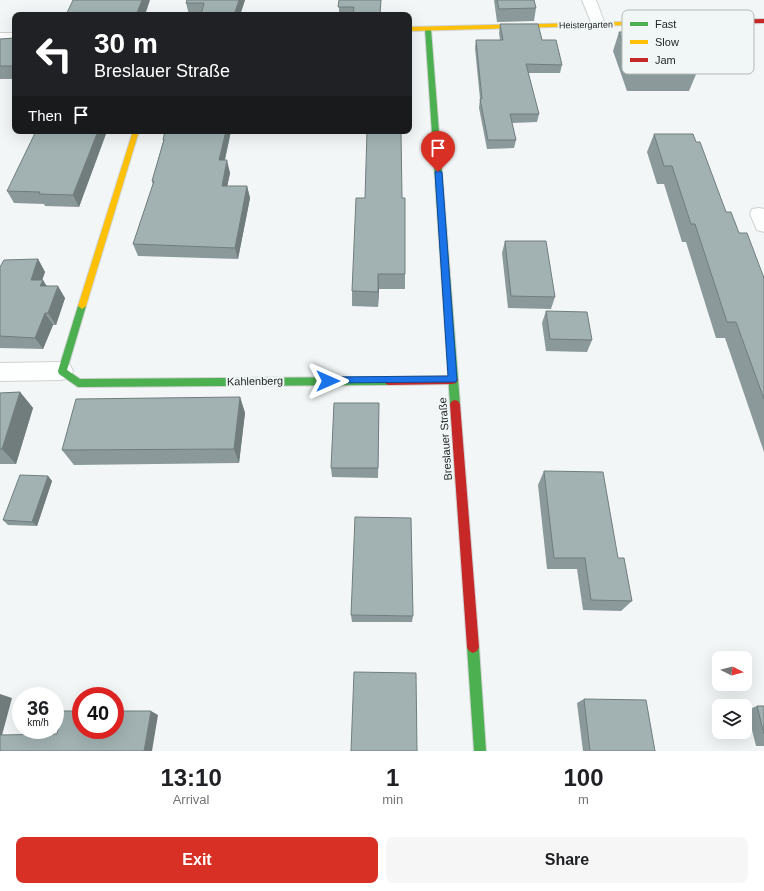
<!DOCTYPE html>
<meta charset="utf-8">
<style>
body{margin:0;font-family:Arial,sans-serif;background:#f6f6f6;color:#202124;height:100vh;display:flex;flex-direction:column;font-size:15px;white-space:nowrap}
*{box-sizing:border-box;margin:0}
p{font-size:13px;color:#757577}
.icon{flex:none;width:22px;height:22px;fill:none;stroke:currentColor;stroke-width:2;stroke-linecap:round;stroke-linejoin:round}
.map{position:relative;height:751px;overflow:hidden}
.panel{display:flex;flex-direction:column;background:#fff;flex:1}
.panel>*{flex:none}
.top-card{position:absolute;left:12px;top:12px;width:400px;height:122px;border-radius:8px;box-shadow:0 4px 16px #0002;background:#202124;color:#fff;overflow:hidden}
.needle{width:26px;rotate:96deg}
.controls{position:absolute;left:712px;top:651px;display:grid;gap:8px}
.controls a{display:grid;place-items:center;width:40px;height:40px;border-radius:8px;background:#fff;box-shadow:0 4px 16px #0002;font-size:20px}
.speed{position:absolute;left:12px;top:687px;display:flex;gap:8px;font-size:20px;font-weight:700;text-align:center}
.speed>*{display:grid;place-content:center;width:52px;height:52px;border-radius:50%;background:#fff;box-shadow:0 4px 16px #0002;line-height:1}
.speed small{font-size:10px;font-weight:400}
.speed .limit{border:6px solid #d22;background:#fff;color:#111}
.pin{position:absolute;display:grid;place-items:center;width:34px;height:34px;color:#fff;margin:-41px -17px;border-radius:50% 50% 50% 0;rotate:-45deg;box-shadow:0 0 4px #0007}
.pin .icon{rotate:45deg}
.me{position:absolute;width:44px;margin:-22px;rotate:90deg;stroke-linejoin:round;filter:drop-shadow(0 0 3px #0008)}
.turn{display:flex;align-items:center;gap:14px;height:84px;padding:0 16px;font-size:18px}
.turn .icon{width:52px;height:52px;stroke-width:2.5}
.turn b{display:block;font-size:28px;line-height:34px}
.then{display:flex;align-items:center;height:38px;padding:0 16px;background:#0003;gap:8px;font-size:15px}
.eta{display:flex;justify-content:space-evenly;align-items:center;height:68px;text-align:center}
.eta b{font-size:24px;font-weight:700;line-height:28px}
.action{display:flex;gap:8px;margin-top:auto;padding:8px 16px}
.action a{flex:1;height:46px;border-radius:8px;background:#d93025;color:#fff;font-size:16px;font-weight:700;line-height:46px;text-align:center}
.action a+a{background:#f6f6f6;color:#202124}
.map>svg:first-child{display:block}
</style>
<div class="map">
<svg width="764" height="751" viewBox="0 0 764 751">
<rect width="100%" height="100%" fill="#f2f6f6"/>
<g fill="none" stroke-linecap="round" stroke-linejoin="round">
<defs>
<path id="street" d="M582 0H596L605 24 603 27 598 28 593 27Z
M0 33H15V41H0Z
M759 208 764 209V232L757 230 750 214 752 209Z
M62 362 70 365 73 371 70 377 62 380 0 381V363Z"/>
<path id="fast" d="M428 27 431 29 460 404 458 407 455 408 452 407 450 404 425 29Z
M82 303 86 306 67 370 80 379 389 377 392 378 394 381 392 384 389 385 78 387 59 374 58 371 78 306Z
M473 641 477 643 479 647 486 751H474L467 647 469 643Z"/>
<path id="slow" d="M660 21 662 22V24L409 31V27Z
M133 131H139L86 306 82 309 78 306Z"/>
<path id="jam" d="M764 19V23L660 25 657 23 660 21Z
M453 376 456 377 458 380 456 383 453 384 389 385 386 384 384 381 386 378 389 377Z
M455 400 458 401 460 404 479 647 477 651 473 653 469 651 467 647 450 404 452 401Z"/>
</defs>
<!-- street casing -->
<use href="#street" stroke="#d0d2d2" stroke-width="2"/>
<!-- fast casing -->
<use href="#fast" stroke="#d0d2d2" stroke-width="2"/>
<!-- slow casing -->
<use href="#slow" stroke="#d0d2d2" stroke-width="2"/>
<!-- jam casing -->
<use href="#jam" stroke="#d0d2d2" stroke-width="2"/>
<!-- street -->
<use href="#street" fill="#fdfefe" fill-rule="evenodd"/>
<!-- fast -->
<use href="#fast" fill="#4caf50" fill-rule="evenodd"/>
<!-- slow -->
<use href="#slow" fill="#ffc107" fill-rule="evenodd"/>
<!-- jam -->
<use href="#jam" fill="#c62828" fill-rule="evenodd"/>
</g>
<!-- wall -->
<path fill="#8b999a" d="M187 0H245L240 15H189L186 3Z
M339 0 381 15H339Z
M494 0H534L536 8 534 21 497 22Z
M500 24 542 40 562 65 560 73H528L539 114 537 122 512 123 516 140 514 148 487 149 479 108 480 99 475 48 476 40H500L499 33Z
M619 32 697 72 689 91H627L613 51Z
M15 38V79H0V39Z
M107 131 79 207 45 206 44 204 14 203 7 191Z
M165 131H231L225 160 230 173 227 186H247L250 198 238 259 138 256 133 244 153 185 152 181 163 142V140Z
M654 134 696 142 726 212 739 233 764 278V452L725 338H716L686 242H682L664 184H657L647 152Z
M402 198 405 274V289H379L378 307 352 306V291Z
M505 241 555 297 551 309 508 308 502 253Z
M38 259 45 272 42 280 47 286 65 298 56 325H53L43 349 0 348V267Z
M546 311 592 340 587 352 546 351 542 323Z
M20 392 33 408 16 464H0V393Z
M240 397 245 413 239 463 74 465 62 450Z
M379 414 378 478 332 477 331 468Z
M544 471 618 558 632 601 621 611 583 610 577 569H547L538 485Z
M48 476 52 481 37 526 8 525 3 520Z
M351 615 413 616 412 622H352Z
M584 699 655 751H583L577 703Z
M757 706H764V746H756L747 710Z"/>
<!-- shaded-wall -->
<path fill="#717d7d" d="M142 0H150L145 15H136Z
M239 0H245L240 15H234Z
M98 131H107L79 207 73 195Z
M226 131H231L222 172 219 160Z
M227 160 230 173 225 198 222 186Z
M247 186 250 198 238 259 235 248Z
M38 259 45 272 38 292 31 280Z
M378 274 379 289 378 307Z
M43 280 50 292 40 286Z
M58 286 65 298 56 325 48 313Z
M45 313 53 325 43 349 35 338Z
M20 392 33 408 16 464 2 449Z
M240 397 245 413 239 463 234 449Z
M48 476 52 481 37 526 32 522Z
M0 694 12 698 1 739 0 738Z
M151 711 158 715 152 751H144Z"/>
<!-- building -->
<path fill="#a2b2b3" stroke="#717d7d" d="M73 0H142L136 15H66Z
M187 0H239L234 15H201L204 3H186Z
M339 0H381L380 15H353L354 7H338Z
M497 0H534L536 8 499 9Z
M500 24H538L542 40H556L562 65 526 64 539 114H510L516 140H488L480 99H482L476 40H503Z
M619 32H679L697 72H633Z
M15 38V66H0V39Z
M36 131H98L73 195 39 194 40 192 7 191Z
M165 131H226L219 160H227L222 186H247L235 248 133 244 154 181H152L164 140H163Z
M367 131H401L402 198H405V274H378V292L352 291 356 198H365Z
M654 134H693L696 142H700L726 212H731L739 233H747L764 278V399L736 322H727L695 224H691L672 166H664Z
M505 241H546L555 297 511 296Z
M38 259 31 280H43L40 286H58L48 313H45L35 338 0 336V267L4 260Z
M546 311 587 312 592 340 550 339Z
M20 392 2 449H0V393Z
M240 397 234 449 62 450 76 399Z
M334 403H379L378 468H331Z
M544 471 603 472 618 558H624L632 601 591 600 585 558H554Z
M20 475 48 476 32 522 3 520Z
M355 517 411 518 413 616 351 615Z
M354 672 416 673 417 751H351Z
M584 699 646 700 655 751H590Z
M757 706H764V734Z
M62 711H81V730H115V711H151L144 751H0V735L57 734Z"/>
<!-- route -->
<path fill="#1a73e8" stroke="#114b97" d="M438 170 442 172 457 380 456 382 324 383 323 381 324 378 328 377 448 376 435 172Z"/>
<g text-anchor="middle" stroke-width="4" stroke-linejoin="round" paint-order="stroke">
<!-- far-street labels -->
<g font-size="9" fill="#242626" stroke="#f1f7f7">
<text transform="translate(586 25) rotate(-1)" y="3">Heistergarten</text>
</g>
<!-- street labels -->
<g font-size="11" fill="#242626" stroke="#f1f7f7">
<text transform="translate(255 381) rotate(-1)" y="4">Kahlenberg</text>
<text transform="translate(445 439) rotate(-94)" y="4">Breslauer Straße</text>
</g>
</g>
<!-- legend -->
<rect x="622" y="10" width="132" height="64" rx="6" fill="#f1f7f7" stroke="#b4b8b8" stroke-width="1"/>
<rect x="630" y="22" width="18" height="4" fill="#4caf50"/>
<rect x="630" y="40" width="18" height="4" fill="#ffc107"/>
<rect x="630" y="58" width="18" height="4" fill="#c62828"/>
<g font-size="11" fill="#242626">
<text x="655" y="28">Fast</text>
<text x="655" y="46">Slow</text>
<text x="655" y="64">Jam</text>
</g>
</svg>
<div class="controls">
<a><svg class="needle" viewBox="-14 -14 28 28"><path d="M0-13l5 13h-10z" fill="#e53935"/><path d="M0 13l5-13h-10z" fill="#757577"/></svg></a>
<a><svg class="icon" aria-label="layers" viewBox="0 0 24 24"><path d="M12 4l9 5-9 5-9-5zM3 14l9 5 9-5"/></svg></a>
</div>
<div class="speed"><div>36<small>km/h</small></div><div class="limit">40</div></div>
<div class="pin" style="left:438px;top:172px;background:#d93025"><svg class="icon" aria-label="arrive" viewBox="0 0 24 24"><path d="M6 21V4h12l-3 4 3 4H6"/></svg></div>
<svg class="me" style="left:328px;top:381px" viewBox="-20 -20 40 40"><path d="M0-17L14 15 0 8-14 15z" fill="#1a73e8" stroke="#fff" stroke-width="4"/></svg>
<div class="top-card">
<div class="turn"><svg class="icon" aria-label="left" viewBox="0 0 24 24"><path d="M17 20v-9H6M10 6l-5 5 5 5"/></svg><div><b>30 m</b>Breslauer Straße</div></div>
<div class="then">Then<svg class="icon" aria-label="arrive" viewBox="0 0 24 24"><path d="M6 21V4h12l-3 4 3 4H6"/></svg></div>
</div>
</div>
<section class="panel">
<div class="eta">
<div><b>13:10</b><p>Arrival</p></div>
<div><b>1</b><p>min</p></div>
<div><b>100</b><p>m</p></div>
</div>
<div class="action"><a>Exit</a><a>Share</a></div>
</section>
